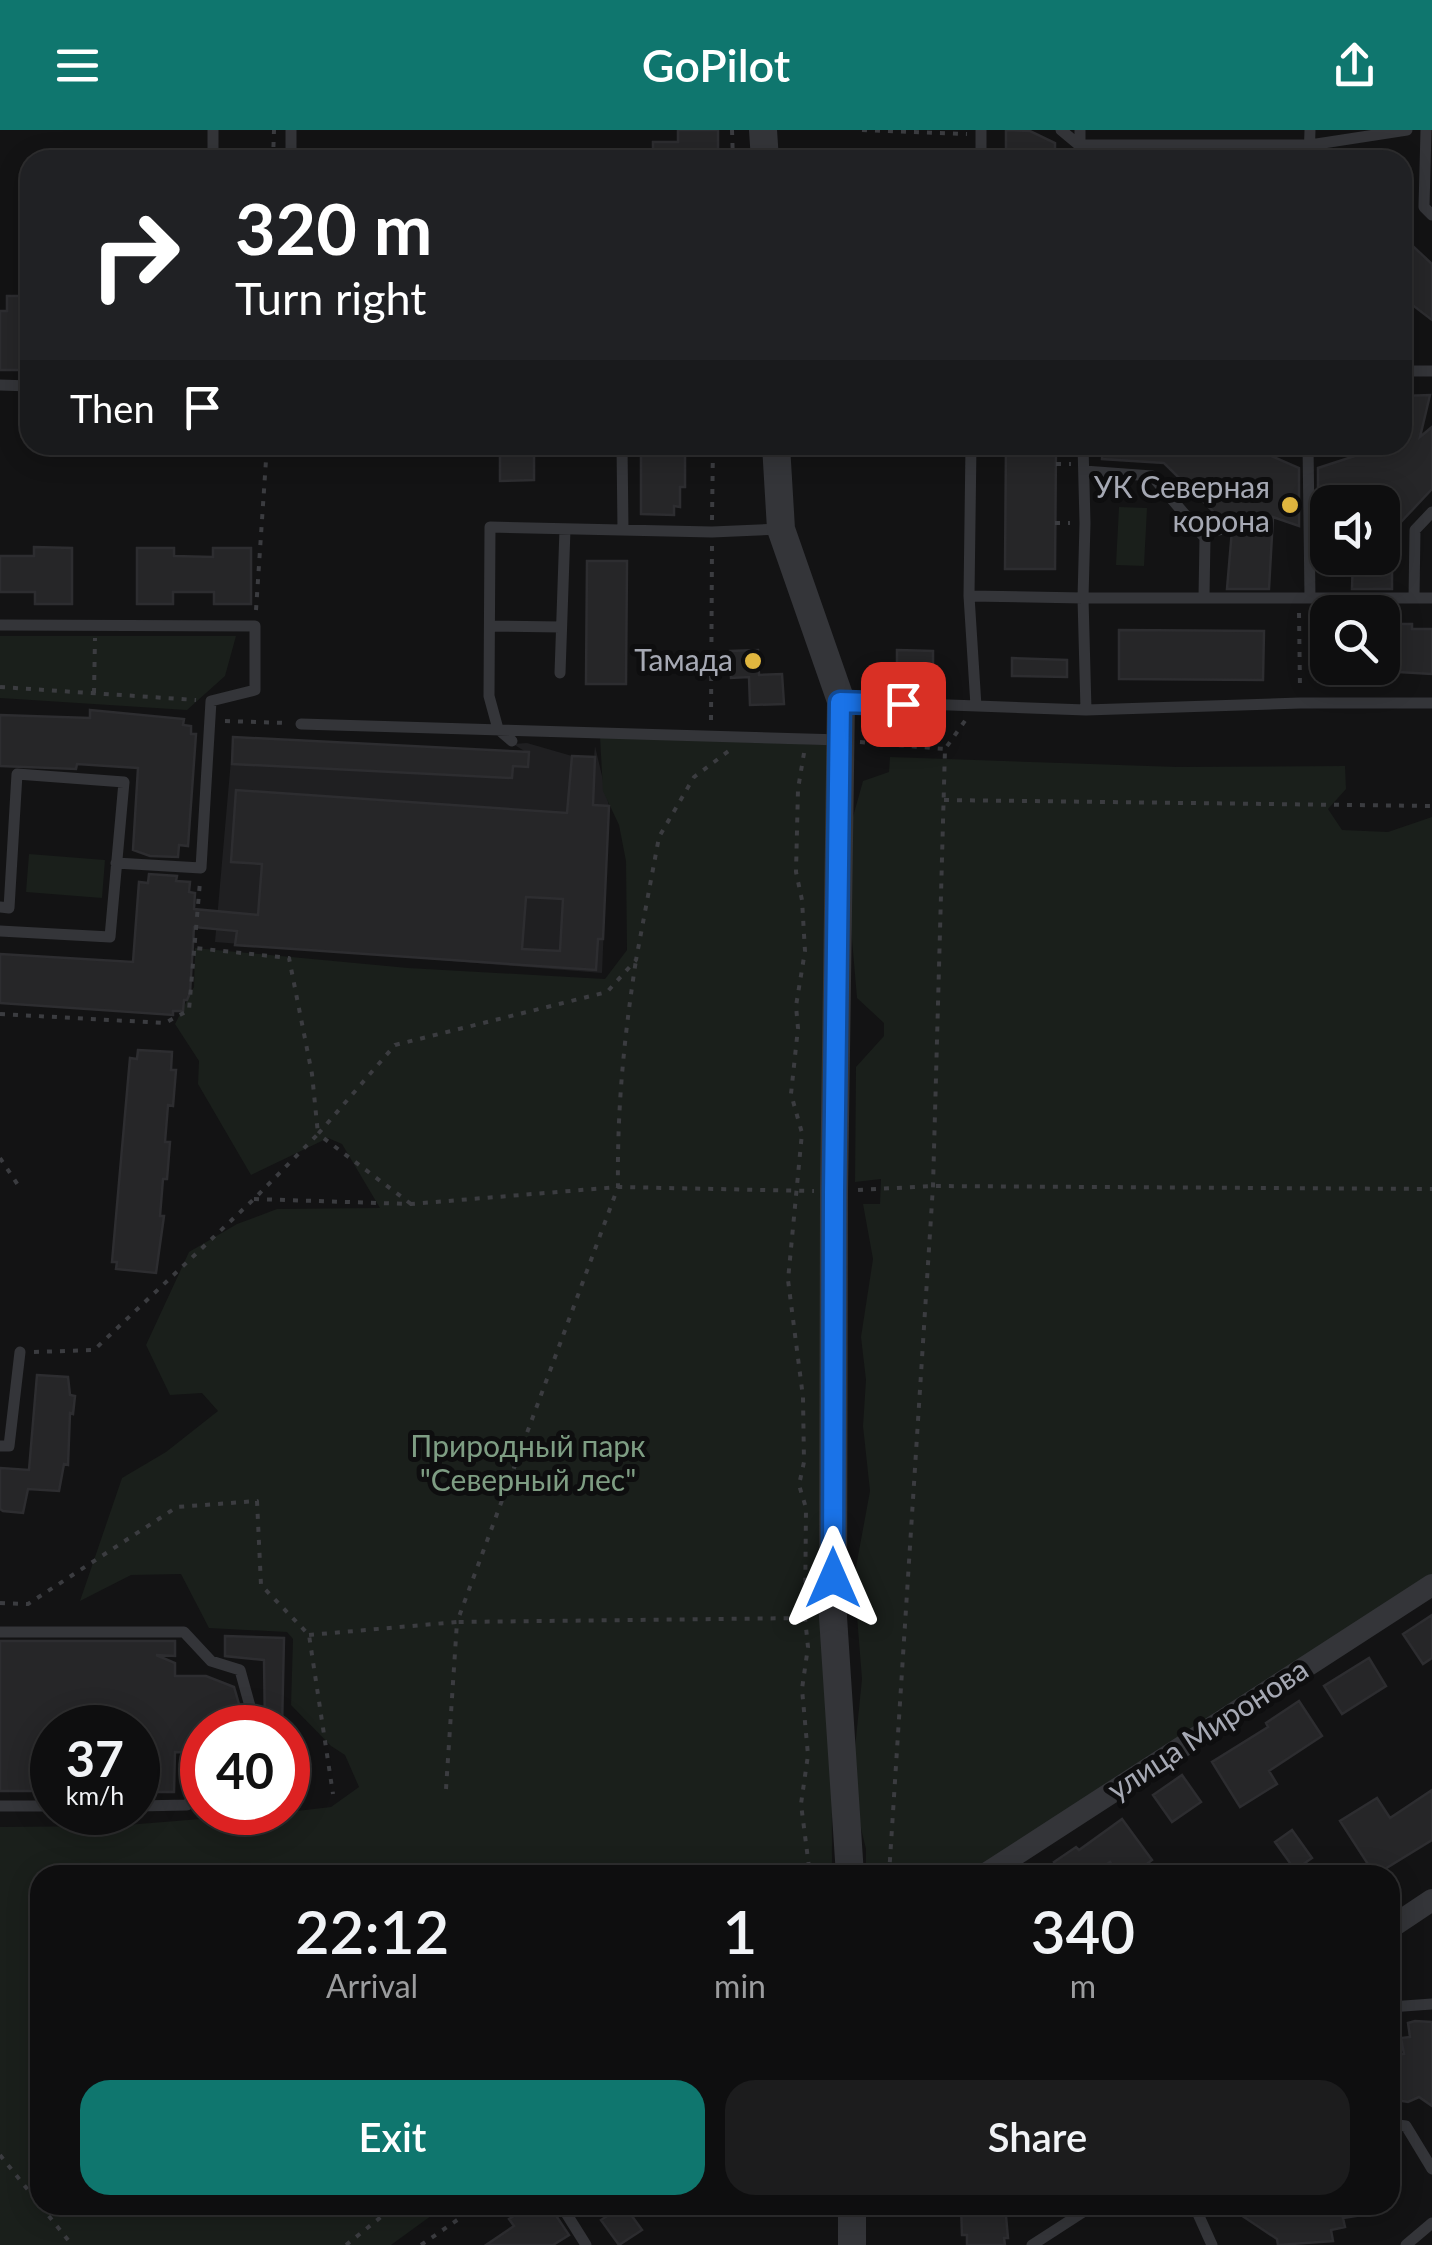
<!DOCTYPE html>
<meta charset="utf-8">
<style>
body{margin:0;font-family:Lato,sans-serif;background:#1c1c1d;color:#f1f3f6;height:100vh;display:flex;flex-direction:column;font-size:38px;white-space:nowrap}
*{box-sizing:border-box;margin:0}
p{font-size:32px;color:#9b9c9e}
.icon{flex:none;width:55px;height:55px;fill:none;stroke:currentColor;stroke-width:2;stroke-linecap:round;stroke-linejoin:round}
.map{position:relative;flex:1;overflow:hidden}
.sheet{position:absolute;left:30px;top:1735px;width:1370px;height:350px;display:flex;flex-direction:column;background:#0e0e0f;border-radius:30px;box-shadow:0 5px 25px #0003,0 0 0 2px #2e2e2f}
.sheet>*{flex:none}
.hud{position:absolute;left:20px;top:20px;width:1392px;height:305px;border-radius:30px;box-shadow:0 5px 25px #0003,0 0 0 2px #2e2e2f;background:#202124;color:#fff;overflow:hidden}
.buttons{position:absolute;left:1310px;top:355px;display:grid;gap:20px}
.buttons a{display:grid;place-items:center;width:90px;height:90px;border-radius:20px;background:#0e0e0f;box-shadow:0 5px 25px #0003,0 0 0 2px #2e2e2f;font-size:50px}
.speed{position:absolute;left:30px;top:1575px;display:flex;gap:20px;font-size:50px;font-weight:700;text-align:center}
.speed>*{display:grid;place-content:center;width:130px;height:130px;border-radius:50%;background:#0e0e0f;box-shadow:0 5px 25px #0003,0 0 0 2px #2e2e2f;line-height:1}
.speed small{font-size:25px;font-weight:400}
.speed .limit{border:15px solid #d22;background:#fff;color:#111}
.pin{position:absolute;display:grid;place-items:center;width:85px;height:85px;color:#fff;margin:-42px;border-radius:20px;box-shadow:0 5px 15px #0006}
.me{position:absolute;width:110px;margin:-55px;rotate:0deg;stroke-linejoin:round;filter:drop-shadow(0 0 8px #0008)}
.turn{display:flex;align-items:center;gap:35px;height:210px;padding:0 50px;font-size:45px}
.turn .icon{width:130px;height:130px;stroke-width:2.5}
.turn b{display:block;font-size:70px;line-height:85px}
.then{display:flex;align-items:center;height:95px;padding:0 50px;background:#0003;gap:20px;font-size:38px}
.eta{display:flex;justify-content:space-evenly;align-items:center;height:170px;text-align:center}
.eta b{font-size:60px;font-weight:600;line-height:70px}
.primary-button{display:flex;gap:20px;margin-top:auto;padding:20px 50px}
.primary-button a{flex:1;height:115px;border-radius:30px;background:#0f766e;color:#fff;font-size:40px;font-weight:600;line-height:115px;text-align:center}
.primary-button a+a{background:#1c1c1d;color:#f1f3f6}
header{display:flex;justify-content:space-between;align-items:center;height:130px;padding:0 50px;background:#0f766e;color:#fff;font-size:45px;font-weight:600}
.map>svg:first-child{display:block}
</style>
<header><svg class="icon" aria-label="menu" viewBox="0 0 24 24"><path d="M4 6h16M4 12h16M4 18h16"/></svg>GoPilot<svg class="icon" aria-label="share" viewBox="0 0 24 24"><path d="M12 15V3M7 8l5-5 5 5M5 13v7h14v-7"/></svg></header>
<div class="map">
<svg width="1432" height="2115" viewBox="0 0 1432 2115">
<rect width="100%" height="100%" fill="#131314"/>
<!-- built -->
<path fill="#1f1f21" d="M233 607 526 622 513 614 527 613 572 626 594 627 595 616 609 676 602 843 215 812Z"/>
<!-- green -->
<path fill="#1a1f1b" d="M1119 377 1147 378 1144 436 1116 435Z
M0 506H236L225 546 187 580 0 568Z
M600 607 830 615 832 1745H40V2075H446L391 2115H0V1697L114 1696 288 1682 331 1677 359 1657 345 1625 331 1616 291 1575 293 1509 287 1502 209 1498 181 1444 131 1445 80 1471 122 1348 166 1322 218 1281 202 1263 170 1265 146 1215 189 1122 237 1094 277 1079 380 1078 342 1014 328 1008 251 1045 198 954 199 931 175 894 194 857 195 818 408 838 605 849 627 820 626 731 619 695 603 661Z
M890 627 1177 637 1345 636 1346 659 1328 679 1342 700 1388 702 1432 687V1455L984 1745H866V1719L851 1657 862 1549 854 1448 870 1361 863 1296 866 1250 861 1207 873 1129 863 1074H880L881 1049 855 1052 856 937 884 906V893L857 868 850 786 851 694 863 651 889 642Z
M29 724 105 730 102 768 26 762Z"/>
<!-- building -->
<path fill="#262628" stroke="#2d2d30" stroke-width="2.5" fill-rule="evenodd" d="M678 0H718V30H653V12H678Z
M1006 0 1030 1 1055 13V30H1006Z
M1402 106 1432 134V190L1402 167Z
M7 166H30V225H26V240H0V181H7Z
M1430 265 1420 307 1432 297V359L1401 392 1382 427V372H1362L1369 362 1318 373V338L1361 324 1365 315H1402V266Z
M500 315H534V350L500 351Z
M641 315H685V357H680V377L674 376V385L641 384Z
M1006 315H1056L1055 439H1005Z
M1103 315H1257L1262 322 1299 338V396L1273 387 1269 459H1227L1232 400 1164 333 1102 329Z
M34 417 72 418V474H35V462H0V426H34Z
M137 418H174V426L213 427V418H251V474H214V462H173V474H137Z
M1353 428H1392V459H1352Z
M587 431H627L626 554H586Z
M1382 494H1412V499H1432V544L1382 541Z
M1119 500 1264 501 1263 550 1119 549Z
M758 520 759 545 782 544 784 574 750 575 749 547 731 548 730 521Z
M897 520 933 521V537L924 533 914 542 907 533 897 537Z
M1012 528 1067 530V547L1012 546Z
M90 580 184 589 183 595 191 596V604H196L188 716 179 715 178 727 150 726 133 720 138 638 77 634 76 639 0 636V585L90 588Z
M233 607 529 622 528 637 513 636 512 648 232 634Z
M572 626 595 627 593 675 609 676 603 809H598L596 840 235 815 237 801 194 797 190 863 187 870H184L183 881H173V885L0 873V824L133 832 139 752 148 753 149 744 177 746 176 751 190 752 189 762 195 763 194 779 258 785 262 734 231 732 236 660 567 683ZM526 767 563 769 560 821 522 819Z
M138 920 172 922 171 940H176L173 976 168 975 165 1012H170L167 1049H163L160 1086H164L156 1143 116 1139 117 1132H112L130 928 137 929Z
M37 1245 68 1247 70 1265 75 1266 73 1284 70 1283 68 1335 64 1334 59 1361 28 1359 23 1383 3 1381 0 1379V1338L29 1340Z
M1432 1485V1528L1423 1534 1403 1504Z
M225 1506 284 1508 282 1598H265L264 1530 225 1526Z
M0 1511H175V1526L156 1525 175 1533V1546H206L234 1557 243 1588 239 1598H202V1623L175 1622 174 1662H138V1598H52V1661H0Z
M1369 1528 1386 1556 1342 1584 1324 1556Z
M1299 1571 1322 1606 1269 1641 1277 1654 1240 1677 1212 1632 1268 1597 1266 1593Z
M1182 1645 1201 1672 1172 1692 1153 1665Z
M1432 1660V1710L1375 1745 1340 1691 1377 1668 1390 1688Z
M1122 1689 1152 1730 1132 1745H1119L1110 1732 1091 1745H1063L1054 1732 1076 1717 1079 1720Z
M1292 1700 1312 1728 1295 1740 1275 1712Z
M1415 1891 1432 1892V1976L1419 1967 1408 1972 1390 1969V1945L1399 1943 1395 1925 1404 1924 1401 1908 1410 1907 1408 1893Z
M530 2075H549L569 2105 553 2115H486L514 2096 509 2089Z
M624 2075 642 2100 619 2115 601 2090Z
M961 2075H1005L1008 2108H1004L1005 2115H967V2105H962Z
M1226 2075H1375V2083L1343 2088 1345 2097 1331 2100 1333 2111 1278 2115 1277 2109Z"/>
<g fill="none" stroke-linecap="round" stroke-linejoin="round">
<!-- path -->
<path stroke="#3b3c40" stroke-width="4" stroke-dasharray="5 8" stroke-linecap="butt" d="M732 0 733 30
M862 0 967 4
M273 30 274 0
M1056 334H1071
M712 390 713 315
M1055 393H1070
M1217 404 1232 400
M256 480 267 315
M1299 483 1300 558
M1318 483 1319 558
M0 557 196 570
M94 563 95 508
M711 590 712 415
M225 591 286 593
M860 612 945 619
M804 623 798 659 796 742 802 770 805 821 796 876 798 898 791 964 802 1003 788 1150 803 1267 804 1332 799 1355 806 1378 805 1488 808 1517 802 1559 808 1625 801 1674 810 1745
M944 670 1432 676
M0 884 165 893 189 880 200 752
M0 1028 20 1058
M858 1060 933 1056 1432 1059
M254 1069 411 1074 618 1057 814 1061
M411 1074 318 1004 395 915 607 862 636 830 659 707 694 647 730 620
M34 1222 94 1220 254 1069 318 1004 312 944 289 828 195 818
M0 1473 28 1474 177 1377 257 1371 261 1455 309 1505 333 1664
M309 1505 457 1492 618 1057C617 978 624 908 636 830
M446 1659 457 1492 804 1488
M889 1745 933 1056 945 619 967 588
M0 2025 72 2115
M346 2115 396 2075
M421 2115 479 2075"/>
<!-- service -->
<path stroke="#343539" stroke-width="11" d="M213 0V28
M1061 0 1079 15H1310L1407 0
M1426 0 1424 77 1432 85
M291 30V0
M981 30V0
M1080 30V0
M1309 30 1310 0
M1402 241H1432
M0 255 30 256
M622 315 623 400
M971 315 969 466 976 576
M1308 315 1310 468
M1084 341 1152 346 1205 408 1204 466
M969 466 1083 468 1085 393 1083 315
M1414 468 1415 400 1432 382
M0 495 255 496V560L211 571 201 738 116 733
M492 496 561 497
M560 543 565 399
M841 571 1086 580 1300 573H1432
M903 574 905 542
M925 575V542
M1086 580 1083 468H1432
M301 594 841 610
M512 611 498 599 489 566 490 397 712 402 781 399
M0 777 9 778 17 644 124 652 110 807 0 801
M0 1316H9L20 1222
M0 1502H184L211 1531 240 1540 256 1598
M0 1676H52
M138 1676 187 1675 202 1658V1642
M1390 1877 1432 1874
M1390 1994 1406 1996 1432 2039
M561 2075 586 2115
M1194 2075 1212 2115
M1032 2115 1094 2075
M1406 2115 1432 2093"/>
<!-- minor -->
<path stroke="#343539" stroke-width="22" d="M984 1745 1432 1455
M1390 1798 1432 1770"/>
<!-- tertiary -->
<path stroke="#343539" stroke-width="28" d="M763 0 765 30
M776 315 781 399 841 571 834 1062 833 1487 850 1745
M852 2115V2075"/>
</g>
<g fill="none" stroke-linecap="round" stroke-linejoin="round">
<defs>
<path id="route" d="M833 1448 834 1062 840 572 903 574"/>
</defs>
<!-- route casing -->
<use href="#route" stroke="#114b97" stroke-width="25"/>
<!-- route -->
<use href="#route" stroke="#1a73e8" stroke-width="18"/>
</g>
<!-- markers -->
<g fill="#e0b63f" stroke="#0e0e0f" stroke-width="4">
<circle cx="1290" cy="375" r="10"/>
<circle cx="753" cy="531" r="10"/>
</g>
<g text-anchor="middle" stroke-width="10" stroke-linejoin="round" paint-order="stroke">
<!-- poi labels -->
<g font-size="30" fill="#a6a9b4" stroke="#0e0e0f" text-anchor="end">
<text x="1270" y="368">УК Северная<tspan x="1270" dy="34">корона</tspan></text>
<text x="733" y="541">Тамада</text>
</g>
<!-- park labels -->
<g font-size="30" fill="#7e9d83" stroke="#0e0e0f">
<text x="528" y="1327">Природный парк<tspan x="528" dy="34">"Северный лес"</tspan></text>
</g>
<!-- street labels -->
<g font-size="30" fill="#a6a9b4" stroke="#0e0e0f">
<text transform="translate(1208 1600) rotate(-33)" y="10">улица Миронова</text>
</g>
</g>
</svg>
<div class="buttons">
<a><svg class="icon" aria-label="sound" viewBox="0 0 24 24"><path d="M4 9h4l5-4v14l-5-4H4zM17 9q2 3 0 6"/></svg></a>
<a><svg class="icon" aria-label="search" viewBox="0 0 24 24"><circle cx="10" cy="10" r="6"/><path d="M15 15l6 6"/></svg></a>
</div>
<div class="speed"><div>37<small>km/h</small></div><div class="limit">40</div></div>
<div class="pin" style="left:903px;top:574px;background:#d93025"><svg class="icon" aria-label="arrive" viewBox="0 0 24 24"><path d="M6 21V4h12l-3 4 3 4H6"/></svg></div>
<svg class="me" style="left:833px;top:1448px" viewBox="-20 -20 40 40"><path d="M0-17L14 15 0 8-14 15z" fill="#1a73e8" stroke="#fff" stroke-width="4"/></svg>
<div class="hud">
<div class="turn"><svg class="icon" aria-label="right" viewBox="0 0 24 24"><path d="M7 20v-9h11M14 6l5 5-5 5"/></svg><div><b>320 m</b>Turn right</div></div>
<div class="then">Then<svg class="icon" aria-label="arrive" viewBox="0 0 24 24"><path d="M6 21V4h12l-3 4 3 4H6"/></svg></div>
</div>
<section class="sheet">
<div class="eta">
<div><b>22:12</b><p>Arrival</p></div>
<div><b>1</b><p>min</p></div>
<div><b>340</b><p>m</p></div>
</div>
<div class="primary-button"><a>Exit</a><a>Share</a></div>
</section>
</div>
